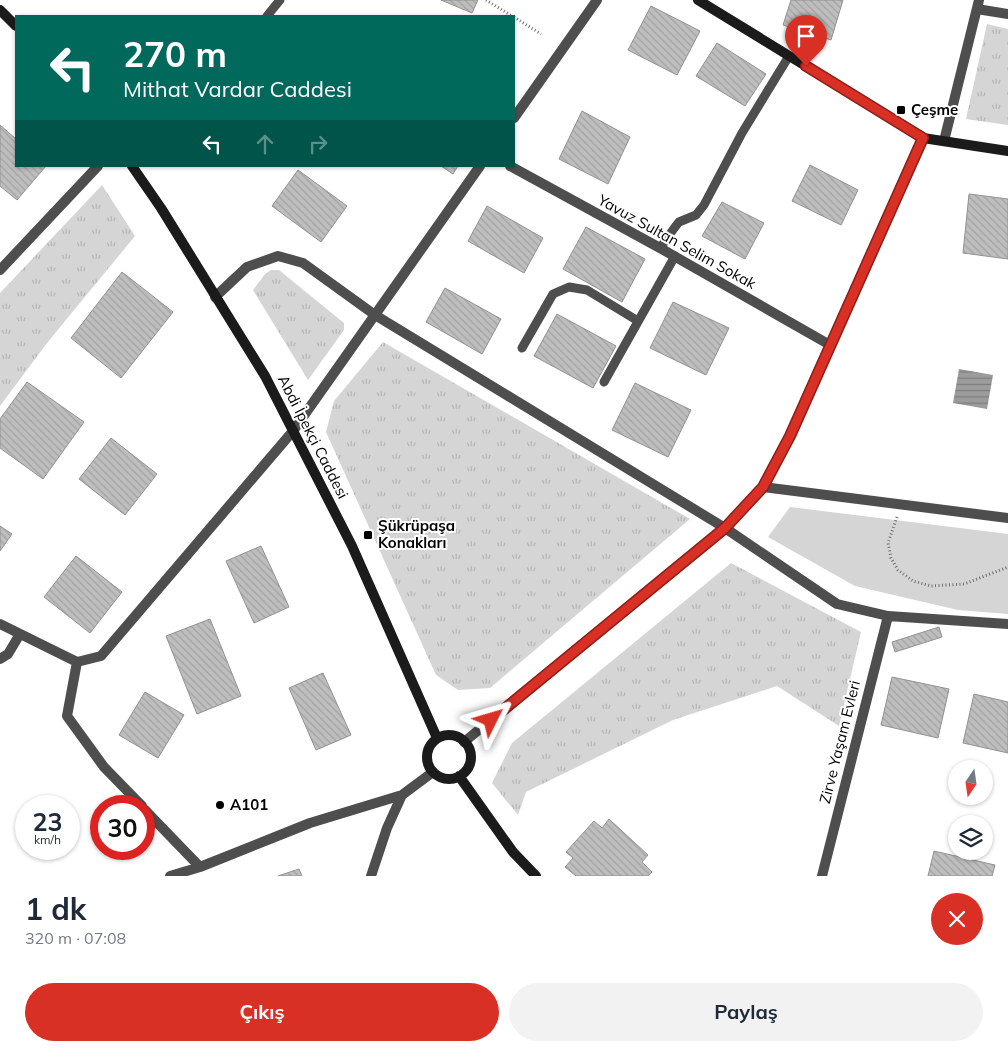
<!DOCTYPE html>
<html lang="tr">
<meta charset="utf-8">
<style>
body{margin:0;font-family:Mulish,sans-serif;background:#f2f2f3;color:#1f2937;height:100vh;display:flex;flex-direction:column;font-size:19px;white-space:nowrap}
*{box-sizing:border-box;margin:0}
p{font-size:16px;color:#747a83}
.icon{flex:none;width:28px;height:28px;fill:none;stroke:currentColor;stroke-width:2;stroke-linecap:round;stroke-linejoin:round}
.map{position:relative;height:876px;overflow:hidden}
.details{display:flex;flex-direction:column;background:#fff;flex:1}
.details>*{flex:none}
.hud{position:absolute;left:15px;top:15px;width:500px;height:152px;border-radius:0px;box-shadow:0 1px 4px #0004;background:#00695c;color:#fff;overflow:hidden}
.needle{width:32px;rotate:193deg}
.controls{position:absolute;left:948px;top:760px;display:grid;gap:10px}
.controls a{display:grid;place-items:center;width:45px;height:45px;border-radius:50%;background:#fff;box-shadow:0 1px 4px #0004;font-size:25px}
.speed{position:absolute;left:15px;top:795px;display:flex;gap:10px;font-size:25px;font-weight:700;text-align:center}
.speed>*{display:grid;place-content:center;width:65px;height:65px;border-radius:50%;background:#fff;box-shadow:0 1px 4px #0004;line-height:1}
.speed small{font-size:12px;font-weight:400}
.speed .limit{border:8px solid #d22;background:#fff;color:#111}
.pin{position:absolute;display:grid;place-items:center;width:42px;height:42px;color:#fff;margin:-51px -21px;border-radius:50% 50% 50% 0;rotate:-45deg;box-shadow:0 0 5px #0007}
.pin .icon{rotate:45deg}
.me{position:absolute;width:55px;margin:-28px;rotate:50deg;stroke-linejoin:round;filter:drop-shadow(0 0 4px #0008)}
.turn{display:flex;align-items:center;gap:18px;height:105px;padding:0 25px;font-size:22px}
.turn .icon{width:65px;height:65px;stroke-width:2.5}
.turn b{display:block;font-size:35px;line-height:42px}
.lanes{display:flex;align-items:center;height:48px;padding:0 25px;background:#0003;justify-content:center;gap:25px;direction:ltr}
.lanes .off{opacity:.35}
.round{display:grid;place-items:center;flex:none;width:52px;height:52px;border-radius:26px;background:#f2f2f3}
.headline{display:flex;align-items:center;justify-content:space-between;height:85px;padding:0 25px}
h1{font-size:30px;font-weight:700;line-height:38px}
.cta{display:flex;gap:10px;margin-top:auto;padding:10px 25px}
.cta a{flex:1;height:58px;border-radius:30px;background:#d93025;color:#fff;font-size:20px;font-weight:700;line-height:58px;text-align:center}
.cta a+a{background:#f2f2f3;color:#1f2937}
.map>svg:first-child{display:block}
</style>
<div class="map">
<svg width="1008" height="876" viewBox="0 0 1008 876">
<defs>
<pattern id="grass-tufts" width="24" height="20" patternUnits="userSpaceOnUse" patternTransform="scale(1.25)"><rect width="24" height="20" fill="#d5d5d5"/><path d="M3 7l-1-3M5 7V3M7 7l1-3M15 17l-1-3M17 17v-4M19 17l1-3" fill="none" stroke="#b5b5b5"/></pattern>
<pattern id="water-rules" width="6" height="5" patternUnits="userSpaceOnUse" patternTransform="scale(1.25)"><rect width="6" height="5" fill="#9c9c9c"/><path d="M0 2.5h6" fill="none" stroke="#7d7d7d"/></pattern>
<pattern id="building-back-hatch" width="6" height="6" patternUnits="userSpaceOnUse" patternTransform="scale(1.25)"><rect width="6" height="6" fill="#bebebe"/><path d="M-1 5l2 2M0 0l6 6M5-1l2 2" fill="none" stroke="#a2a2a2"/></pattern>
</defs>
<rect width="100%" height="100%" fill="#fff"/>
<!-- grass -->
<path fill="url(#grass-tufts)" d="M987 24 1008 29V125L966 119Z
M102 185 135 236 47 343 0 406V293Z
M271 270H279L344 323V330L308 380 253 290 265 274Z
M383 342 690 519 490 688 458 690 436 675 326 432 334 401Z
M731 563 861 632 839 726 777 686 673 720 526 792 518 815 492 783 512 743Z"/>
<!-- park -->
<path fill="#d5d5d5" d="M790 507 1008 534V614L958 610 855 586 768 537Z"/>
<!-- water -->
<path fill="url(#water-rules)" d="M959 369 993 375 987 409 953 403Z"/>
<!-- building -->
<path fill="url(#building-back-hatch)" stroke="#929292" d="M441 0H478L472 13Z
M791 0H843L831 40 783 25Z
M651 6 700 31 677 75 628 50Z
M717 43 766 74 745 106 696 76Z
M582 111 630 137 608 184 559 159Z
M0 125 16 139V166H46L17 200 0 186Z
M810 165 858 190 841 225 792 201Z
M441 166H458L453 174Z
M298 170 347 206 321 242 272 206Z
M969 194 1008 199V259L963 253Z
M722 202 764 223 745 259 702 236Z
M487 206 543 238 524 273 468 241Z
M586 227 645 259 622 302 563 269Z
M122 272 173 312 121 378 71 338Z
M445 288 501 319 482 354 426 322Z
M673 302 729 328 706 375 650 348Z
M557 314 616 346 593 388 534 356Z
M27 382 84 422 43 479 0 448V419Z
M635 383 691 410 668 457 612 430Z
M111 438 157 474 125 515 79 479Z
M0 526 12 534 0 551Z
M261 546 289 607 254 623 226 561Z
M76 556 122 592 90 633 44 597Z
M210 619 241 696 197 714 166 636Z
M939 627 942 637 895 652 892 642Z
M323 673 351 735 316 750 289 688Z
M892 677 949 689 938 738 881 725Z
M145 692 184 715 158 758 119 735Z
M974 694 1008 702V753L963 743Z
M609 819 648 855 642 862 652 872 648 876H576L565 867 573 858 566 852 594 821 602 828Z
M934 851 995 865 992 876H928Z
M299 869 302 876H278Z"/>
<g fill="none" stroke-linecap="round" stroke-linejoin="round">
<!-- path -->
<path stroke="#707070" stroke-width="3" stroke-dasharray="1 2.5" stroke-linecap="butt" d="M486 0 512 16
M514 17 541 34
M897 517 888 543 891 558 898 570 913 581 931 586 964 584 1008 567"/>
<!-- lane -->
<path stroke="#4e4e4e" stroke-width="9" d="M267 16 280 0
M660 248 675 227 679 222 696 215 704 205 742 133 789 56
M522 348 553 294 569 287 587 290 638 321
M604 382 675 256"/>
<!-- street -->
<path stroke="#4e4e4e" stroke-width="10" d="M977 9 1008 14
M514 118 597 0
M944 141 979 0
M510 166 660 248 830 345
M0 270 98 166
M215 297 247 267 278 256 303 263 375 315 725 528 837 604 888 616 1008 624
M763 487 1008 518
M0 624 77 662 101 656 293 431 480 166
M0 659 8 654 20 634
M77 662 67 716 104 767 142 806
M464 742 725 528 763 487 790 436 923 138
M144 809 200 867
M170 876 200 867 310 823 402 795
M371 876 387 828 402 795 433 772
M822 876 888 616"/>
<!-- secondary -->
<path stroke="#1b1b1b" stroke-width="10" d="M698 0 923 138 1008 151
M0 10 16 26
M132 166 161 208 265 376 352 546 437 738
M427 757a22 22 0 1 1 44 0a22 22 0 1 1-44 0Z
M459 776 513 852 536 876"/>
</g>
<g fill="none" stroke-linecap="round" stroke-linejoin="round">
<defs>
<path id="route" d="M491 720 725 528 763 487 790 436 923 138 806 66"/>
</defs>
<!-- route casing -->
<use href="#route" stroke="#8d1f18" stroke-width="12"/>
<!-- route -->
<use href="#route" stroke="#d93025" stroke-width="9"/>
</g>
<!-- markers -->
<g fill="#000" stroke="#fff" stroke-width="2">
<rect x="896" y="105" width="10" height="10" rx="2.5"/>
<rect x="363" y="530" width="10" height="10" rx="2.5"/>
<circle cx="220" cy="805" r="5"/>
</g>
<g text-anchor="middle" stroke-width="4" stroke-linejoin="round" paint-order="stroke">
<!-- poi labels -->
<g font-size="15" font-weight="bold" fill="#000" stroke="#fff" text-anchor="start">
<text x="911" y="115">Çeşme</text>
<text x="378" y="531">Şükrüpaşa<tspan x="378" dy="17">Konakları</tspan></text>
<text x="230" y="810">A101</text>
</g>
<!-- street labels -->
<g font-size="15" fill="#000" stroke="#fff">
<text transform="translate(677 242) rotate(29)" y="5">Yavuz Sultan Selim Sokak</text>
<text transform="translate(313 437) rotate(63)" y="5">Abdi İpekçi Caddesi</text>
<text transform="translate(840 742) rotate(-76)" y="5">Zirve Yaşam Evleri</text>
</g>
</g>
</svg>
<div class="controls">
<a><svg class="needle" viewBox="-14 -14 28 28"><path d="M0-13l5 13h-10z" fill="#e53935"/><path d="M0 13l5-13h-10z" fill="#747a83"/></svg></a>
<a><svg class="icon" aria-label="layers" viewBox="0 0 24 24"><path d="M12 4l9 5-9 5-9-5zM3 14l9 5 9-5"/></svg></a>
</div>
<div class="speed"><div>23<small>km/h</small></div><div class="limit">30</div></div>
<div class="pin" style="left:806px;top:66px;background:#d93025"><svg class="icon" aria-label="arrive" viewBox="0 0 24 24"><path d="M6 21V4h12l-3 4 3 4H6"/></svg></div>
<svg class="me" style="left:491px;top:720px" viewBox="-20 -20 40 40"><path d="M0-17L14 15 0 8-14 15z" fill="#d93025" stroke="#fff" stroke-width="4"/></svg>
<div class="hud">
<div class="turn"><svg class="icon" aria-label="left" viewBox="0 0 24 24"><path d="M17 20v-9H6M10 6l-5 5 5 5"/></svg><div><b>270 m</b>Mithat Vardar Caddesi</div></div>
<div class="lanes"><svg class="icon" aria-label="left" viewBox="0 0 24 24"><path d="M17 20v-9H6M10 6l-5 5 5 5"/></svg><svg class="icon off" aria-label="ahead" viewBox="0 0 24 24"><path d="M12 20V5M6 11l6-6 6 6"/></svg><svg class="icon off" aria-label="right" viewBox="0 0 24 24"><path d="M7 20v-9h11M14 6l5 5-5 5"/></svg></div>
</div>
</div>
<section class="details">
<div class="headline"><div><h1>1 dk</h1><p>320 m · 07:08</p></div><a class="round" style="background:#d93025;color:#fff"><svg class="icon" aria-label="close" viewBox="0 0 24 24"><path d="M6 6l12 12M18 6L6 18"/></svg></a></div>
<div class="cta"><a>Çıkış</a><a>Paylaş</a></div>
</section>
